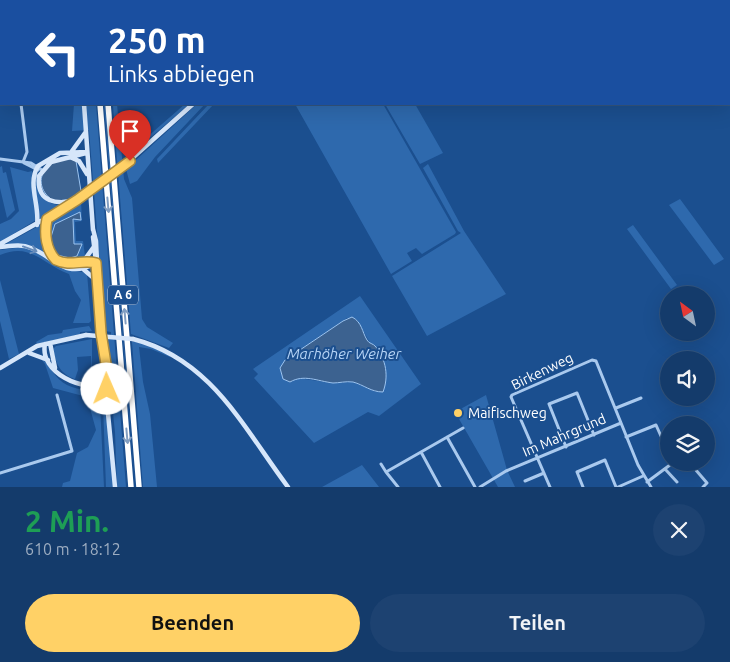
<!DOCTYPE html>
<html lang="de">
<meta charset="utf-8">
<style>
body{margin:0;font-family:Ubuntu,sans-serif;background:#1d4271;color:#f1f3f6;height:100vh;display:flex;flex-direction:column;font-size:19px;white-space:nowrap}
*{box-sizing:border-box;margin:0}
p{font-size:16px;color:#9dadc1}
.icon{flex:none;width:28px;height:28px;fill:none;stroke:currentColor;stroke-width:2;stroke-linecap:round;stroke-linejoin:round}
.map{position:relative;height:487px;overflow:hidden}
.details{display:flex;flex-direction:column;background:#143b6b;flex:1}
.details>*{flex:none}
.top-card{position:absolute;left:0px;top:0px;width:730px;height:105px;box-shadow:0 5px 20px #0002,0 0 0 1px #33557e;background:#1a4fa0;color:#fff;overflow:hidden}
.needle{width:32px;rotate:327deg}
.controls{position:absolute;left:660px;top:286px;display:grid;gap:10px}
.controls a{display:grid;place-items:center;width:55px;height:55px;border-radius:50%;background:#143b6b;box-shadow:0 5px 20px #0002,0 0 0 1px #33557e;font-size:25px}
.pin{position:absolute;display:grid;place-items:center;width:42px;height:42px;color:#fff;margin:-51px -21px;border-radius:50% 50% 50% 0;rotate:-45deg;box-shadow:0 0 5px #0007}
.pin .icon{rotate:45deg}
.me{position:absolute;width:55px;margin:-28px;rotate:359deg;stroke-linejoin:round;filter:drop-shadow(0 0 4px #0008)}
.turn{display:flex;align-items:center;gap:18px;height:105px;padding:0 25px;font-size:22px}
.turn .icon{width:65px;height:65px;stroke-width:2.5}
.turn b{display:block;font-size:35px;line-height:42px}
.round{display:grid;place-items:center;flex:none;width:52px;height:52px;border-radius:26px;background:#1d4271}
.summary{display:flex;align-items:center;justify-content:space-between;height:85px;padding:0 25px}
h1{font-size:30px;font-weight:700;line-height:38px;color:#1e9e55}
.action{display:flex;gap:10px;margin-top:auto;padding:10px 25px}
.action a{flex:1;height:58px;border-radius:30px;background:#ffd166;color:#111;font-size:20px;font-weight:700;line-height:58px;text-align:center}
.action a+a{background:#1d4271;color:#f1f3f6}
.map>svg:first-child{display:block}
</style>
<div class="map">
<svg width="730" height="487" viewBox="0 0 730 487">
<rect width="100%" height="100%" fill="#1b4f8f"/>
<!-- green -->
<path fill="#2e69ad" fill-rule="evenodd" d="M74 104H96L126 487H117L115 432 105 338H111V332L105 331 89 130 72 131Z
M104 104H105L135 487Z
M117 104 124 179 132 198 142 319 147 327 173 343 169 348 131 334 115 135 113 105Z
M185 104H190L126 158V152L128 149 146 138Z
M197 104H205L155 157 137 181 130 184 126 169Z
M209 104H214L158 163 157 159Z
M295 104H383L456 232 455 234 422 254 416 248 407 253 412 261 391 274Z
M385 104H415L443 153 420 164Z
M428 164 464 231 506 294 427 336 392 276 461 233 458 231 423 168Z
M2 166 3 173 6 172 15 210 7 218 0 188V167Z
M10 167 28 172 32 171 36 220 0 242V224L11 219 19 211Z
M37 173C36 191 43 206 64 205L40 221 35 185Z
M680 199 724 259 714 265 669 205Z
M81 201 82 221 75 222 76 241H83L85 256C59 278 36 235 50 220 57 212 72 206 81 201Z
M44 223C43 260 53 268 89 263V265L66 266 54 262 38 249 30 245H4Z
M633 225 677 285 671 289 627 229Z
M23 247 37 252 57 267 87 273 91 321 89 323H73L81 300 75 291 69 274C42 264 31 242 0 255V250Z
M0 280 19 354 9 359 0 321Z
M360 296 421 384 379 416 368 412 314 443 254 378 258 374 253 369ZM347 318 357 320 370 343 376 392 353 382 332 383 298 378 292 355Z
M89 326 92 331 80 332V334L38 345 36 342 48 335 62 333 63 330Z
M92 339V378L83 379 92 376 91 356 77 357 78 370 75 379C60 374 56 364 53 349L56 346Z
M132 342H140L171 355 170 357 151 349 139 347 143 382 150 414 157 487H143Z
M39 356C50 364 54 379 67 385 80 391 95 389 100 404L104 487H62L63 483 70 481 77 453 88 447 96 430 87 397 53 388 45 364Z
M100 393 105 402 114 487H106L103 404Z
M486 395 507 470 515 487H498L455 412Z
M362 465 379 487H322Z"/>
<!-- water -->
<path fill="#3c6290" stroke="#9cc4f0" d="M71 159 76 161 81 191 68 200 54 201C39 192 36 175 51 164 57 159 64 160 71 159Z
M80 212 81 220 73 219 74 244H82L77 256 70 258 57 255 50 240 55 224Z
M352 317C362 322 362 332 367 340 369 344 373 343 376 347 386 360 389 376 383 392 371 392 364 385 353 382 346 381 339 383 333 383 317 381 304 374 290 382L283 379 280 368 285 360 343 321Z"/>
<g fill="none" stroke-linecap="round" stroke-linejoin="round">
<!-- street -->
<path stroke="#a9c9ee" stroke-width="3" d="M0 11 1 16
M0 96H1
M21 104 27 152 23 162
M0 159 31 163 42 170
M24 163 38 170
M616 408 641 398
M447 437 475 487
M626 437 656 425 669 454
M663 443 669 441
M566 447 549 404 577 393 594 435
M421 452 440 487
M689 462 707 483 703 487
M381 464 386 472
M665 469 677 482
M0 473 72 451 57 395
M525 481 544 473
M647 482 674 462
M398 487 386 472 463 428
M480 487 506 471 621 423
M550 487 511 397 512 395 592 360 596 361 638 465 651 487
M583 487 577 472 605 460 616 487
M618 487 643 476"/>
<!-- secondary -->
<path stroke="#d6e6fa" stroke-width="4.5" d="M76 0V1
M310 1 311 0
M84 104 93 230
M72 151 85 133
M70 157 79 161 87 174
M129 161 193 104
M77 200C57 205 36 203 39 176L51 162 86 153
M47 219V246L56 260C70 267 83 259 96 263
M37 225C40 205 27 184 38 166L60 153 87 152
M93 229 96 241 101 340 115 487
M93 237 96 262
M0 244 75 202
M0 247C11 246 21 244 31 248 55 257 64 280 96 263
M83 262 93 248
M82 268 97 281
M133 339C211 359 243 427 288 487
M50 343 55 368
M45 344C39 372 84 394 106 382
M104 347 106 381
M29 353 48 360
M0 368 37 346 86 335
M93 381 102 367
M86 384 100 381 106 382
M93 386 107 398"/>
<!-- highway -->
<path stroke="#fff" stroke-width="5.5" d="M95 0V1
M103 0V1
M100 104 131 487
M108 104 139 487"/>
<!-- secondary-bridge -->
<path stroke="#d6e6fa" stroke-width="4.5" d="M77 200 129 161
M86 335 133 339"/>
</g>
<!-- one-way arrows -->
<defs><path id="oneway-shaft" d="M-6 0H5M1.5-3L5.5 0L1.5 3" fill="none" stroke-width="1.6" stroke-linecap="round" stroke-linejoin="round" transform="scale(1.25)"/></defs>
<g stroke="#829ec1">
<use href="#oneway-shaft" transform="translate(108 205) rotate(85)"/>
<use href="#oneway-shaft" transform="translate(125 316) rotate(-95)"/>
<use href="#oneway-shaft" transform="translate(127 436) rotate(85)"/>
</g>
<use stroke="#668bba" href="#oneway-shaft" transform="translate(30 249) rotate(20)"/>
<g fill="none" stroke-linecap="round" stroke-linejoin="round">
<defs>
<path id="route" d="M107 389 108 376 101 333 96 263C83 259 70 267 56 260 46 250 44 234 47 219L77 200 130 161"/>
</defs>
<!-- route casing -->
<use href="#route" stroke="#a68842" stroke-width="12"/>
<!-- route -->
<use href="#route" stroke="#ffd166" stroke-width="9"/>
</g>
<!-- markers -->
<circle fill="#ffd166" stroke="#1b4f8f" stroke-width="2" cx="458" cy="413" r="5"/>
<g text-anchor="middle" stroke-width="4" stroke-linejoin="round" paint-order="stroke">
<!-- shield labels -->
<rect fill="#1b4f8f" stroke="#bbcadd" stroke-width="1" x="108" y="285.5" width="30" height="19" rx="4"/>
<g font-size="12" font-weight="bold" fill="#fff">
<text x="123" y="299">A 6</text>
</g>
<!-- street labels -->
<g font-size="14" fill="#fff" stroke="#1b4f8f">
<text transform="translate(542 371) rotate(-26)" y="5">Birkenweg</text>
<text transform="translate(564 435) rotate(-23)" y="5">Im Mahrgrund</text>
</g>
<!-- poi labels -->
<g font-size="14" fill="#fff" stroke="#1b4f8f" text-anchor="start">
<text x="468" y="418">Maifischweg</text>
</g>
<!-- water labels -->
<g font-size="15" font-style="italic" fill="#b5d3f5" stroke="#1b4f8f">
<text x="344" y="359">Marhöher Weiher</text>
</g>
</g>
</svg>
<div class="controls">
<a><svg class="needle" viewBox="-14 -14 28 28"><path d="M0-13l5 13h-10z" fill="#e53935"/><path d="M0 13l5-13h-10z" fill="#9dadc1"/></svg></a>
<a><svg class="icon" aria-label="sound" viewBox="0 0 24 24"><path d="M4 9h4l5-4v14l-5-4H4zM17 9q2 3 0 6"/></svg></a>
<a><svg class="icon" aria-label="layers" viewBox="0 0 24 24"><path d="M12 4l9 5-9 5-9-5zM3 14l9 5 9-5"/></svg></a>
</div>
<div class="pin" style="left:130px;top:161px;background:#d93025"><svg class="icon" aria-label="arrive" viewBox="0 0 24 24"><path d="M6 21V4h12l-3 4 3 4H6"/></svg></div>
<svg class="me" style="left:107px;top:389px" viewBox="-20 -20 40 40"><circle r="19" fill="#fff"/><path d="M0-13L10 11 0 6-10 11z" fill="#ffd166"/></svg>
<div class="top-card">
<div class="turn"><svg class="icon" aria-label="left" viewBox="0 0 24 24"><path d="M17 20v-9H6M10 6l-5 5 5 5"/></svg><div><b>250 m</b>Links abbiegen</div></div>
</div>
</div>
<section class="details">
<div class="summary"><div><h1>2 Min.</h1><p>610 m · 18:12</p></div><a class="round"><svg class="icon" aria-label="close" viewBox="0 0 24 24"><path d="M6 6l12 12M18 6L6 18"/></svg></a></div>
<div class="action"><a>Beenden</a><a>Teilen</a></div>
</section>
